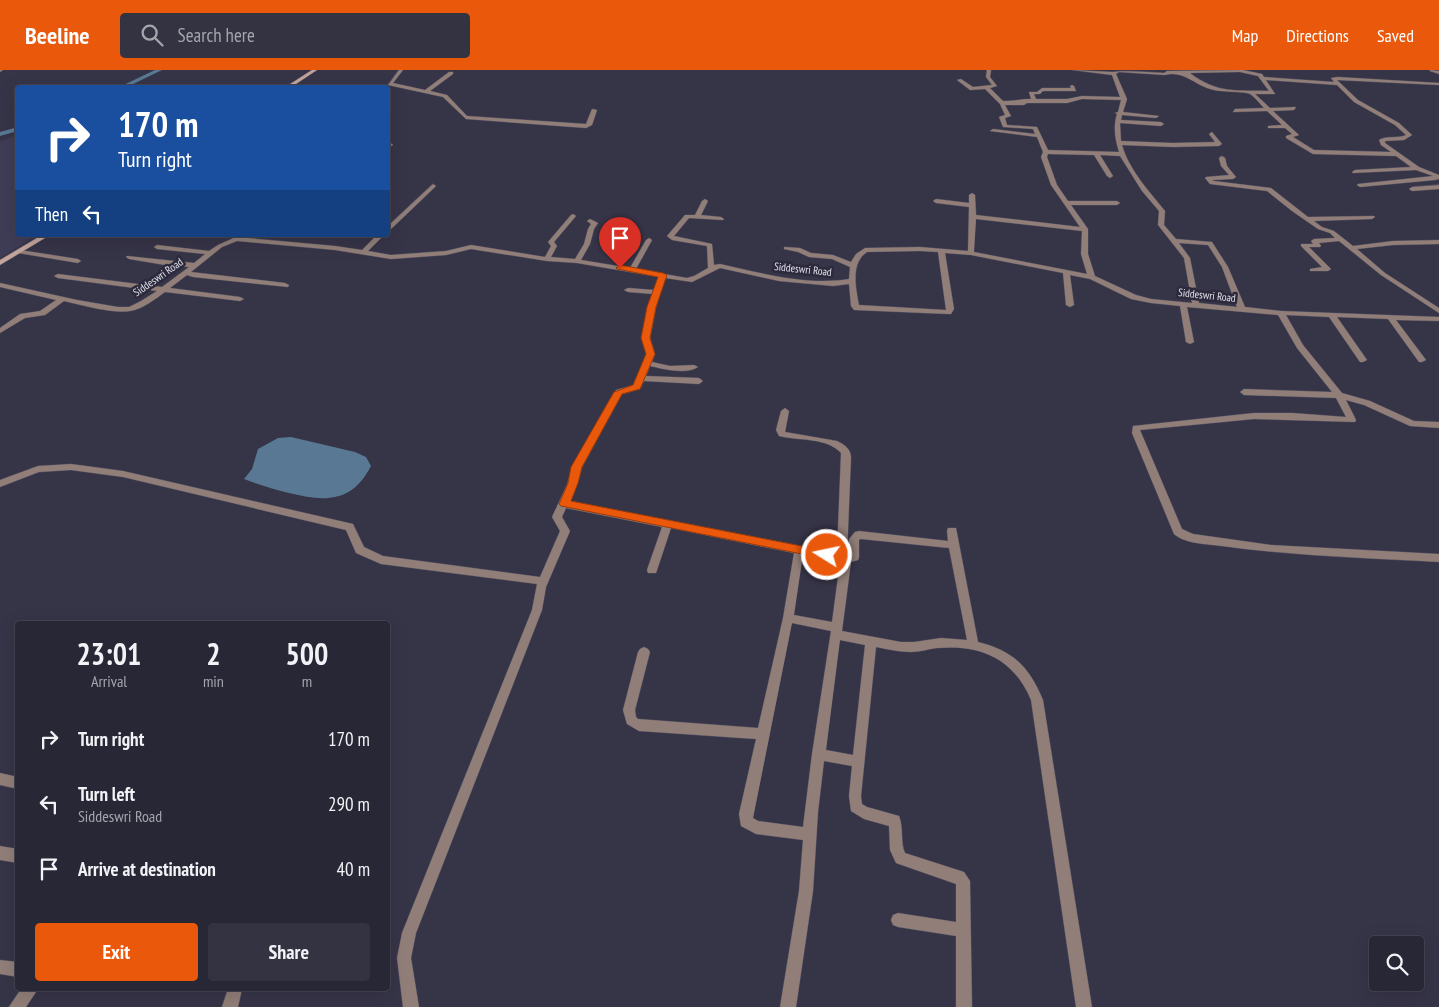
<!DOCTYPE html>
<style>
body{margin:0;font-family:"PT Sans Narrow",sans-serif;background:#343341;color:#f1f3f6;height:100vh;display:flex;flex-direction:column;font-size:19px;white-space:nowrap}
*{box-sizing:border-box;margin:0}
p{font-size:16px;color:#a5a5ad}
.icon{flex:none;width:28px;height:28px;fill:none;stroke:currentColor;stroke-width:2;stroke-linecap:round;stroke-linejoin:round}
.map{position:relative;flex:1;overflow:hidden}
.details{position:absolute;left:15px;top:551px;width:375px;height:370px;display:flex;flex-direction:column;background:#282735;border-radius:5px;box-shadow:0 5px 20px #0002,0 0 0 1px #444450}
.details>*{flex:none}
.hud{position:absolute;left:15px;top:15px;width:375px;height:152px;border-radius:5px;box-shadow:0 5px 20px #0002,0 0 0 1px #444450;background:#1a4fa0;color:#fff;overflow:hidden}
.tools{position:absolute;left:1369px;top:866px;display:grid;gap:10px}
.tools a{display:grid;place-items:center;width:55px;height:55px;border-radius:5px;background:#282735;box-shadow:0 5px 20px #0002,0 0 0 1px #444450;font-size:25px}
.pin{position:absolute;display:grid;place-items:center;width:42px;height:42px;color:#fff;margin:-51px -21px;border-radius:50% 50% 50% 0;rotate:-45deg;box-shadow:0 0 5px #0007}
.pin .icon{rotate:45deg}
.me{position:absolute;width:55px;margin:-28px;rotate:280deg;stroke-linejoin:round;filter:drop-shadow(0 0 4px #0008)}
.turn{display:flex;align-items:center;gap:18px;height:105px;padding:0 20px;font-size:22px}
.turn .icon{width:65px;height:65px;stroke-width:2.5}
.turn b{display:block;font-size:35px;line-height:42px}
.then{display:flex;align-items:center;height:48px;padding:0 20px;background:#0003;gap:10px;font-size:19px}
.eta{display:flex;justify-content:space-evenly;align-items:center;height:85px;text-align:center}
.eta b{font-size:30px;font-weight:700;line-height:35px}
.cta{display:flex;gap:10px;margin-top:auto;padding:10px 20px}
.cta a{flex:1;height:58px;border-radius:5px;background:#ea580c;color:#fff;font-size:20px;font-weight:700;line-height:58px;text-align:center}
.cta a+a{background:#343341;color:#f1f3f6}
ul{padding:0;list-style:none}
li{display:flex;align-items:center;gap:15px;height:65px;padding:0 20px}
li div{flex:1}
li b{display:block;font-size:19px}
li em{font-style:normal}
header{display:flex;align-items:center;gap:30px;box-sizing:border-box;height:70px;padding:0 25px;background:#ea580c;color:#fff}
header strong{font-size:24px}
nav{display:flex;gap:28px;margin-inline-start:auto;font-size:18px}
.search{width:350px;height:45px;background:#343341;display:flex;align-items:center;gap:12px;box-sizing:border-box;padding:0 18px;border-radius:5px;color:#a5a5ad;font-size:19px}
.map>svg:first-child{display:block}
</style>
<header>
<strong>Beeline</strong>
<div class="search"><svg class="icon" aria-label="search" viewBox="0 0 24 24"><circle cx="10" cy="10" r="6"/><path d="M15 15l6 6"/></svg>Search here</div>
<nav><a>Map</a><a>Directions</a><a>Saved</a></nav>
</header>
<div class="map">
<svg width="1439" height="937" viewBox="0 0 1439 937">
<rect width="100%" height="100%" fill="#363447"/>
<!-- built -->
<path fill="#3f3c55" d="M17 65 18 165H37L0 188V71Z"/>
<!-- water -->
<path fill="#597893" d="M291 367 355 382 366 387 371 396C352 433 325 432 289 423 273 419 259 415 244 409L252 399 258 379 278 368Z"/>
<g fill="none" stroke-linecap="round" stroke-linejoin="round">
<!-- canal -->
<path fill="#597893" fill-rule="evenodd" d="M155 0H162L125 18H117Z
M18 57V61L0 66V62Z"/>
<defs>
<path id="street" d="M0 0H3L0 2Z
M399 0H403L393 13 425 20 449 2H453V4L430 21 447 25 467 46 586 54 592 39 597 40 592 55 586 58 466 49 443 27 388 15Z
M987 0H991L990 7 997 16 990 18 1003 31C1013 31 1022 29 1031 29L1029 22H1037L1042 18H1071L1070 16 1072 15 1074 16 1076 21H1043L1040 24H1034L1036 29H1067L1082 26 1120 27 1112 5 1072 0 1113 2C1121 0 1152 2 1164 3L1167 1 1243 0 1262 4 1264 7 1334 12 1331 8 1338 7 1439 13V15L1337 10 1358 30 1399 53 1412 65 1404 70 1385 71V73L1419 97 1439 105V109L1435 110 1360 117 1357 115 1358 114 1433 106 1416 100 1353 103 1352 102 1355 100 1411 97 1396 86 1313 84 1286 68V66L1292 64 1285 58H1268V56L1282 55 1267 41 1233 42 1235 39 1264 38C1260 34 1255 27 1250 24 1244 21 1219 23 1207 18 1194 13 1181 0 1165 5L1119 2 1116 4 1127 29 1123 42 1159 46 1156 48 1122 45 1121 50 1161 52 1164 54 1161 56 1120 53 1121 71 1173 73 1215 72 1209 64 1212 62 1222 74 1219 76 1173 77 1122 75C1129 100 1149 121 1165 141L1164 155 1176 169 1212 172 1228 197 1245 237 1281 241 1439 247V251L1396 250 1426 290 1422 292H1419L1388 249 1337 247 1367 290 1363 292H1360L1329 247 1286 245 1303 275 1342 323 1370 331 1414 351 1439 352V358L1410 356 1364 335 1346 330 1356 350 1355 352 1254 349 1140 360 1182 459 1193 464 1271 475 1439 484V492C1366 488 1294 486 1222 476 1207 474 1185 474 1174 464L1132 363 1133 356 1254 343H1292L1346 347 1336 328 1244 325 1240 322 1244 319 1332 322 1297 278 1278 245 1187 237 1194 272 1190 274 1186 272 1180 236 1151 233 1131 229 1090 209 1070 205 1074 235 1070 237 1066 235 1063 203 971 185 945 183 954 239 951 244H948L854 240 851 236 849 214 833 216 779 211 720 198 692 212 665 208 656 237 650 268 655 284 652 292 670 296 694 295 698 297C687 305 663 299 650 296L646 306 699 308 703 311 699 314 644 311 640 319 622 324 582 397 577 415 569 431 837 483 841 383C827 367 798 371 779 366L776 360 781 341 785 338 789 341 785 362 837 371C845 375 851 379 851 388L847 485 849 484V469L855 462 859 461 948 471 947 461 948 458H956L978 572C1014 581 1029 597 1043 630L1092 937H1076L1031 630C1014 589 981 574 937 578 928 579 920 582 911 582 899 582 887 579 876 577L861 726 862 734 867 737 899 746C904 759 900 772 905 783L964 802 970 811 972 937H956V866L898 857 893 855 891 850 893 845 898 843 956 852V814L896 793 890 780 889 756 864 749 851 741 849 726 852 696 824 691 818 742 813 821 796 937H780L799 821 803 770 756 764 741 756 739 744 756 669 639 661 627 654 623 640 638 582 640 579 644 577 648 579 650 582 635 640 636 647 638 649 758 658 783 548 794 483 671 458 656 503H648L647 500 662 457 566 438 562 447 570 461 546 517 542 540 416 863 411 888 419 937H403L397 888 402 863 532 540 537 514 381 494 356 483 346 460 123 407 71 400 39 402 0 417V410L38 396 71 394 123 401 353 454 364 477 383 486 540 507 560 461 552 447 567 415 572 397 616 320 634 315 647 284 642 268 648 237 653 224 628 222 624 220 628 218 654 220 659 207 577 193 547 191 471 179 446 185 391 189 335 180 237 171 222 177 191 202 285 213 289 215 288 217 193 207 187 205 170 218 240 227 244 229 240 231 165 222C155 229 143 239 130 241 114 244 81 235 64 231L45 245 25 248 0 263V258L20 244 40 241 56 230 0 217V213L77 230 118 237H129L141 231 157 221 58 208 54 206 58 204 162 217 189 197 165 195 129 189 126 187 127 186 194 193 205 184 157 179 154 177 157 175 209 181 218 175 236 167 335 176 362 180 377 165H384L368 181 391 185 446 181 471 175 545 187 551 176 548 172 571 145 573 144 576 146 554 172 557 176 551 187 575 189 584 174 588 159 591 154 587 151 590 149 598 153 594 159 590 174 581 190 630 198 646 170 649 168 652 170 636 199 687 208 694 206 708 198 707 176 672 170 667 166 685 145H695L702 131 705 129 708 131 701 145 721 147 724 149 723 150 689 148 674 166 712 174 714 195 720 194C761 203 806 216 849 209L850 197 832 189 809 187 798 182 784 179V177L800 178 811 183 833 185 851 192 856 184 865 178 920 177 968 181 969 137 936 133 933 131 936 129 969 133V125L972 123 975 125 976 145 1080 157 1051 115 1041 87 1043 82 1037 67 990 61 993 59 1035 64 1033 59 1003 57 999 47 1005 45 1000 34 985 19 970 20 957 10 961 9 973 17 992 15 986 7ZM1240 2 1258 6 1269 21C1237 20 1217 24 1190 3ZM1266 10 1337 15 1354 32 1395 55 1406 65C1397 69 1387 65 1379 70L1381 75 1391 82 1314 80 1293 67 1299 65 1273 41 1294 40 1296 37 1270 38 1255 24H1275ZM1082 29 1121 30 1118 42 1115 43 1117 44C1113 57 1115 69 1119 82L1048 80 1037 57 1007 55 1005 48 1011 46 1005 35H1024L1027 33H1067ZM1048 84 1094 85 1107 106 1110 108 1113 106 1100 85 1120 86 1142 121 1159 141 1158 155 1184 188 1192 233 1151 229 1136 225 1095 206 1088 184V159L1071 135H1117L1120 133 1117 131H1068L1057 115 1047 87ZM976 149 1082 161 1081 184 1087 204 974 182ZM1179 173 1208 175 1222 197 1237 237 1199 233 1190 188ZM920 181 938 182 946 240 859 235C856 219 850 193 867 182ZM861 469 949 478 967 570 941 568 914 572H901L842 561 851 492 858 490 859 487V470ZM803 484 840 492 832 552 794 545ZM792 553 831 561 812 684 803 757 758 751 753 748ZM840 570 865 575 853 685 826 680Z
M1430 0 1439 1V4L1430 1Z
M388 73 392 74 393 75 388 77Z
M1222 86 1225 88 1227 96 1236 107 1233 109 1212 110 1214 111 1271 118 1308 147 1374 146 1375 147 1372 149 1314 151 1322 157 1334 161 1353 176 1393 171 1439 170V174L1393 175 1357 179 1385 203 1439 238V243L1381 205 1339 171 1319 173 1321 176 1320 177H1309L1331 199 1328 201H1310V199L1322 197 1301 176V174H1313L1311 171 1314 169 1335 168 1330 163 1318 159 1292 141 1267 121 1210 114 1205 108 1206 107 1229 105 1221 96 1219 88Z
M433 114 436 116 435 117 390 160 388 161V156Z
M1439 115V119L1412 121 1409 119 1412 117Z
M20 180 78 189 81 191 78 193 18 183 17 182Z
M0 703 18 707V719L0 715Z
M0 776 18 779V793L0 790Z
M0 890 18 892V907L0 904Z
M21 919H38L26 937H9Z
M228 919H242L238 937H222Z"/>
<path id="secondary" d="M312 0H317L290 18H284Z
M42 165H50L0 195V190Z"/>
</defs>
<!-- street casing -->
<use href="#street" stroke="#515061" stroke-width="1"/>
<!-- secondary casing -->
<use href="#secondary" stroke="#515061" stroke-width="1"/>
<!-- street -->
<use href="#street" fill="#917e78" fill-rule="evenodd"/>
<!-- secondary -->
<use href="#secondary" fill="#c3a59c" fill-rule="evenodd"/>
</g>
<!-- route -->
<path fill="#ea580c" stroke="#983908" d="M620 195 663 203 667 205 656 237 650 268 655 284 640 319 622 324 582 397 578 413 571 431 827 481 833 485 831 488 827 489 561 436 559 434 568 413 571 397 614 322 633 315 646 284 641 268 647 237 658 207 617 199 616 198Z"/>
<g text-anchor="middle" stroke-width="5" stroke-linejoin="round" paint-order="stroke">
<!-- far-street labels -->
<g font-size="11" fill="#e1e0ec" stroke="#2c2a3c">
<text transform="translate(803 199) rotate(6)" y="4">Siddeswri Road</text>
<text transform="translate(158 207) rotate(-35)" y="4">Siddeswri Road</text>
<text transform="translate(1207 225) rotate(6)" y="4">Siddeswri Road</text>
</g>
</g>
</svg>
<div class="tools">
<a><svg class="icon" aria-label="search" viewBox="0 0 24 24"><circle cx="10" cy="10" r="6"/><path d="M15 15l6 6"/></svg></a>
</div>
<div class="pin" style="left:620px;top:198px;background:#d93025"><svg class="icon" aria-label="arrive" viewBox="0 0 24 24"><path d="M6 21V4h12l-3 4 3 4H6"/></svg></div>
<svg class="me" style="left:827px;top:485px" viewBox="-20 -20 40 40"><circle r="17" fill="#ea580c" stroke="#fff" stroke-width="3"/><path d="M0-11L8 9 0 5-8 9z" fill="#fff"/></svg>
<div class="hud">
<div class="turn"><svg class="icon" aria-label="right" viewBox="0 0 24 24"><path d="M7 20v-9h11M14 6l5 5-5 5"/></svg><div><b>170 m</b>Turn right</div></div>
<div class="then">Then<svg class="icon" aria-label="left" viewBox="0 0 24 24"><path d="M17 20v-9H6M10 6l-5 5 5 5"/></svg></div>
</div>
<section class="details">
<div class="eta">
<div><b>23:01</b><p>Arrival</p></div>
<div><b>2</b><p>min</p></div>
<div><b>500</b><p>m</p></div>
</div>
<ul>
<li><svg class="icon" aria-label="right" viewBox="0 0 24 24"><path d="M7 20v-9h11M14 6l5 5-5 5"/></svg><div><b>Turn right</b></div><em>170 m</em></li>
<li><svg class="icon" aria-label="left" viewBox="0 0 24 24"><path d="M17 20v-9H6M10 6l-5 5 5 5"/></svg><div><b>Turn left</b><p>Siddeswri Road</p></div><em>290 m</em></li>
<li><svg class="icon" aria-label="arrive" viewBox="0 0 24 24"><path d="M6 21V4h12l-3 4 3 4H6"/></svg><div><b>Arrive at destination</b></div><em>40 m</em></li>
</ul>
<div class="cta"><a>Exit</a><a>Share</a></div>
</section>
</div>
